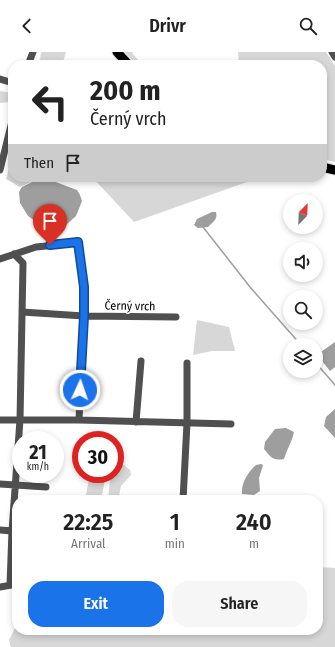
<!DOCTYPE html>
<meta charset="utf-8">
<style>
body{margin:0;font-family:"Fira Sans Condensed",sans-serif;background:#f6f6f6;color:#222;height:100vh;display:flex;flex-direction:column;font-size:15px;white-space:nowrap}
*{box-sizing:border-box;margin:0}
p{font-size:13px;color:#767676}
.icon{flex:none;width:22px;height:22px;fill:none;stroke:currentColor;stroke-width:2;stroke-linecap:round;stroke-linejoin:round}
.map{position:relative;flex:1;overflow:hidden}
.details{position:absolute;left:12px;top:443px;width:311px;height:140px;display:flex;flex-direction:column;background:#fff;border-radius:16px;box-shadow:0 2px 6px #0003}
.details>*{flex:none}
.hud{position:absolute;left:8px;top:8px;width:319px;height:122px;border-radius:16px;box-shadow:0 2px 6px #0003;background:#fff;color:#222;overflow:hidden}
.needle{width:26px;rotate:23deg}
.controls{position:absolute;left:283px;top:142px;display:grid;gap:8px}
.controls a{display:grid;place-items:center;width:40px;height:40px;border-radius:50%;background:#fff;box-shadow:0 2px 6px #0003;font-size:20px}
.speed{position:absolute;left:12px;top:379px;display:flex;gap:8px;font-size:20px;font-weight:700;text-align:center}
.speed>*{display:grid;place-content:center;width:52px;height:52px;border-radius:50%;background:#fff;box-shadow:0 2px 6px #0003;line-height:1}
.speed small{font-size:10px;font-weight:400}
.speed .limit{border:6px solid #d22;background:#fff;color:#111}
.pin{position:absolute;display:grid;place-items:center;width:34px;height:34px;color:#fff;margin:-41px -17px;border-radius:50% 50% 50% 0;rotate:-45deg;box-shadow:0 0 4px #0007}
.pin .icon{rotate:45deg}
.me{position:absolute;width:44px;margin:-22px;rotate:3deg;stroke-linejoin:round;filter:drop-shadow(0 0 3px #0008)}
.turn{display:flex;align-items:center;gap:14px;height:84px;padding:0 16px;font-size:18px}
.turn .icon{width:52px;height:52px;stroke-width:2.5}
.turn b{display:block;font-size:28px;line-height:34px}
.then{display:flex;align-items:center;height:38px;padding:0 16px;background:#0003;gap:8px;font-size:15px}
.eta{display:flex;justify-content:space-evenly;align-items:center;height:68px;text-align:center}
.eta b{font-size:24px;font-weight:600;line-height:28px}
.cta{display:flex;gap:8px;margin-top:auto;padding:8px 16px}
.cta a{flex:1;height:46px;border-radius:16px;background:#1a73e8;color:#fff;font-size:16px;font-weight:600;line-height:46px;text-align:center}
.cta a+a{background:#f6f6f6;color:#222}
header{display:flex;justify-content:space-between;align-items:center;height:52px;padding:0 16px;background:#fff;font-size:18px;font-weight:600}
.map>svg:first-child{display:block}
</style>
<header><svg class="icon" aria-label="back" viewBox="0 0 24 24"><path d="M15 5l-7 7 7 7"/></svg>Drivr<svg class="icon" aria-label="search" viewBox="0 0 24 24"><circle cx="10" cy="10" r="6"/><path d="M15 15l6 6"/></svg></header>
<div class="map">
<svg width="335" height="595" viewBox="0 0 335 595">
<rect width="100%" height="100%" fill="#fff"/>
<!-- green -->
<path fill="#d7d7d7" d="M41 0H66L62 13H36L40 8Z
M125 0H133L132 1 139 9 140 13H137Z
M238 0H326L335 14V110L322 107V13H226L239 11Z
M0 39 12 41 11 50 0 51Z
M13 102V125H41L20 135 6 127Z
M92 125H243L247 130 134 170Z
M197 268 229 275 235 299H212L193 303Z
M115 412 124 413 130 418 131 423 121 434 118 448H108L110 428 108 426 105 428 101 448H85L90 422H115Z
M318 515 335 516V595H11L9 588 17 572V578H318Z"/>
<!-- water -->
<path fill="#9e9e9e" d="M34 129H53L77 138 80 143 82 149 76 164 66 173 51 175 38 171 28 164 20 151 19 140 22 135Z
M212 160H216C218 167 213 170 208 175L198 176 194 173 197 167Z
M335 290V315L330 319 318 304V302Z
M335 357V386L324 374 326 365Z
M286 376 294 380C292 390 287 397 284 407 272 409 271 405 264 397L265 390 275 377Z
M261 412 263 413 259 426 260 439 254 443 242 442C241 431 248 420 256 413Z"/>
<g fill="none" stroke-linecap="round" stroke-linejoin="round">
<!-- stream -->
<path stroke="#9e9e9e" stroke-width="1.5" d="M203 175 250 235 301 293
M316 311 335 333"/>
<defs>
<path id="major" d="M117 0 129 13
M322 115 335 118"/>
</defs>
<!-- major casing -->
<use href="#major" stroke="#dbdbdb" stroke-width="11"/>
<!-- minor -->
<path stroke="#505050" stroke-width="7" d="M332 0 335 5
M28 13 33 0
M0 27 13 31
M0 118 13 65
M0 207 36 195 77 191 84 235V264L79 368
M22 260 84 264 176 265
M0 368H79L231 372
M136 370 141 309
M0 432 46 435
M183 448 187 371V311
M0 478 12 479
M10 533 12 479 20 368 23 211 14 202
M0 535 17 532"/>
<!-- major -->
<use href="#major" stroke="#000" stroke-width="9"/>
</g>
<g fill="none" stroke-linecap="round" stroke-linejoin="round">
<defs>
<path id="route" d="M50 193 78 190 84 235V264L80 338"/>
</defs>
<!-- route casing -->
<use href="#route" stroke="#114b97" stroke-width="10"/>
<!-- route -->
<use href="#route" stroke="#1a73e8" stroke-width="7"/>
</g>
<g text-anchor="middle" stroke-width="3" stroke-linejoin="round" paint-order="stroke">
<!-- street labels -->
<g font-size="12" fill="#000" stroke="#fff">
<text transform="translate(130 254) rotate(1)" y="4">Černý vrch</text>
</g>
</g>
</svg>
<div class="controls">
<a><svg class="needle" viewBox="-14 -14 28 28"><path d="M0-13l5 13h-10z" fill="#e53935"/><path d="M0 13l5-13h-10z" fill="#767676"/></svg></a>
<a><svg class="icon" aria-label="sound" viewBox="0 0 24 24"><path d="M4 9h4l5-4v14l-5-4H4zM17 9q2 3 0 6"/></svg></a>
<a><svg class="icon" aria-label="search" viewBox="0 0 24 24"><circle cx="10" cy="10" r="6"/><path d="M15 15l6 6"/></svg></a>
<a><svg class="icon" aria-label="layers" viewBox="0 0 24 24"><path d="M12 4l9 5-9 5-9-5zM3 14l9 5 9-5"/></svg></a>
</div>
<div class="speed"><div>21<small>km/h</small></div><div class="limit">30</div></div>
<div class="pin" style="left:50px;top:193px;background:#d93025"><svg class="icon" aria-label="arrive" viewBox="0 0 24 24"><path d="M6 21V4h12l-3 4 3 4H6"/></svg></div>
<svg class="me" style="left:80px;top:338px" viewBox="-20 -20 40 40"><circle r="17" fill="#1a73e8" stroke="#fff" stroke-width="3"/><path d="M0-11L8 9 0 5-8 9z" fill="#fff"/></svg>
<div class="hud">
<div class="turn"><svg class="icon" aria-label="left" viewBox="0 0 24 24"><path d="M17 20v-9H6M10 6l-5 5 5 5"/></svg><div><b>200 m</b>Černý vrch</div></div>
<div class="then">Then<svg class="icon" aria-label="arrive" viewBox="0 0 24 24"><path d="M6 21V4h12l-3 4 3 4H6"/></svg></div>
</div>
<section class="details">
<div class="eta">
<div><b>22:25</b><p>Arrival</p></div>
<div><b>1</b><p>min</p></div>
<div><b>240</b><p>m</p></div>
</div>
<div class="cta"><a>Exit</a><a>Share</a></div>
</section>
</div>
